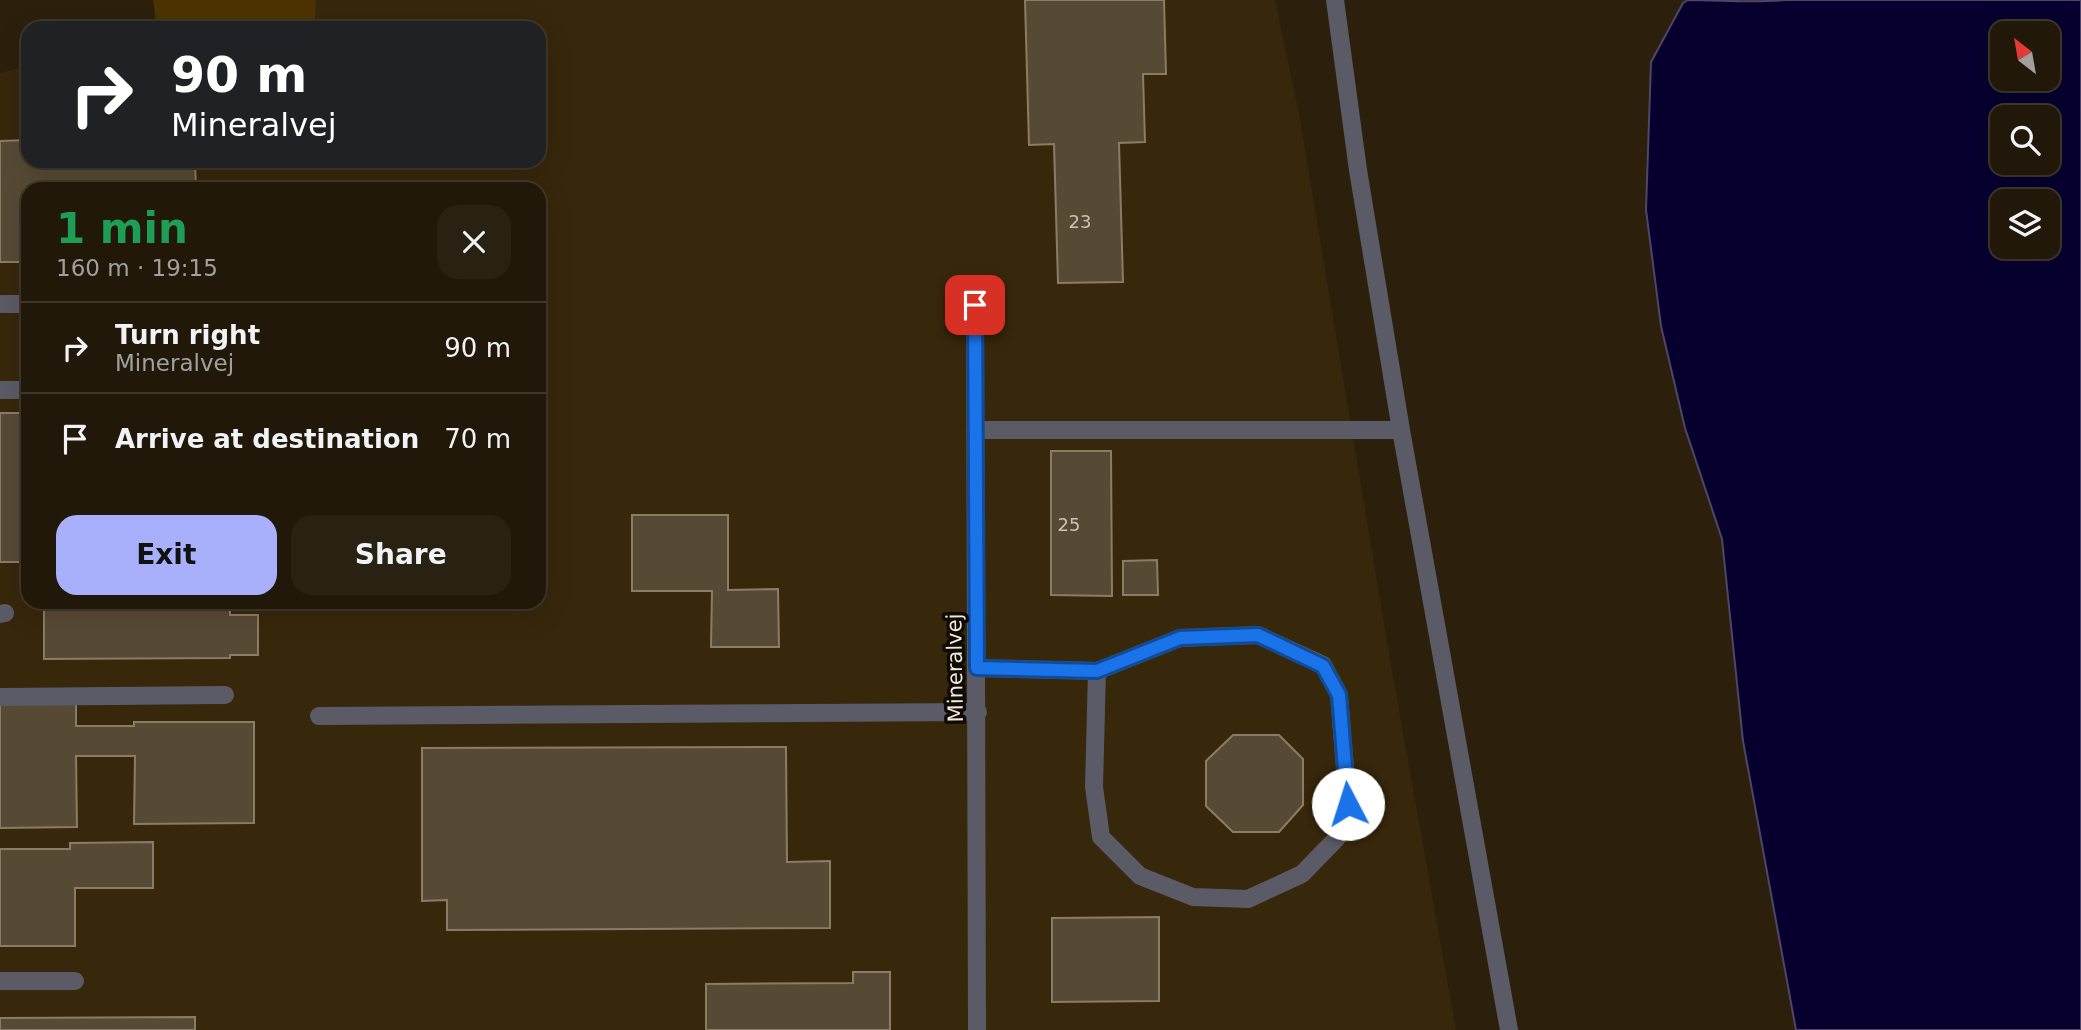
<!DOCTYPE html>
<meta charset="utf-8">
<style>
body{margin:0;font-family:"DejaVu Sans",sans-serif;background:#292112;color:#f1f3f6;height:100vh;display:flex;flex-direction:column;font-size:26px;white-space:nowrap}
*{box-sizing:border-box;margin:0}
p{font-size:23px;color:#a2a09c}
.icon{flex:none;width:38px;height:38px;fill:none;stroke:currentColor;stroke-width:2;stroke-linecap:round;stroke-linejoin:round}
.map{position:relative;flex:1;overflow:hidden}
.details{position:absolute;left:21px;top:182px;width:525px;height:427px;display:flex;flex-direction:column;background:#211809;border-radius:21px;box-shadow:0 7px 28px #0002,0 0 0 2px #3e372a}
.details>*{flex:none}
.top-card{position:absolute;left:21px;top:21px;width:525px;height:147px;border-radius:21px;box-shadow:0 7px 28px #0002,0 0 0 2px #3e372a;background:#202124;color:#fff;overflow:hidden}
.needle{width:46px;rotate:329deg}
.controls{position:absolute;left:1990px;top:21px;display:grid;gap:14px}
.controls a{display:grid;place-items:center;width:70px;height:70px;border-radius:14px;background:#211809;box-shadow:0 7px 28px #0002,0 0 0 2px #3e372a;font-size:35px}
.pin{position:absolute;display:grid;place-items:center;width:60px;height:60px;color:#fff;margin:-30px;border-radius:14px;box-shadow:0 4px 10px #0006}
.me{position:absolute;width:77px;margin:-38px;rotate:355deg;stroke-linejoin:round;filter:drop-shadow(0 0 5px #0008)}
.turn{display:flex;align-items:center;gap:24px;height:147px;padding:0 35px;font-size:32px}
.turn .icon{width:91px;height:91px;stroke-width:2.5}
.turn b{display:block;font-size:49px;line-height:60px}
.round{display:grid;place-items:center;flex:none;width:74px;height:74px;border-radius:21px;background:#292112}
.summary{display:flex;align-items:center;justify-content:space-between;height:119px;padding:0 35px}
h1{font-size:42px;font-weight:800;line-height:52px;color:#1e9e55}
.action{display:flex;gap:14px;margin-top:auto;padding:14px 35px}
.action a{flex:1;height:80px;border-radius:21px;background:#a8b0fc;color:#111;font-size:28px;font-weight:800;line-height:80px;text-align:center}
.action a+a{background:#292112;color:#f1f3f6}
ul{padding:0;list-style:none}
li{display:flex;align-items:center;gap:21px;height:91px;padding:0 35px;border-top:2px solid #3e372a}
li div{flex:1}
li b{display:block;font-size:26px}
li em{font-style:normal}
.map>svg:first-child{display:block}
</style>
<div class="map">
<svg width="2081" height="1030" viewBox="0 0 2081 1030">
<rect width="100%" height="100%" fill="#2c200c"/>
<!-- built -->
<path fill="#37270b" fill-rule="evenodd" d="M316 0H1275L1299 114 1391 665 1456 1030H0V73L28 66V161H539V28H269L315 25ZM28 189H539V602H28Z"/>
<!-- green -->
<path fill="#4d3300" d="M153 0H316L315 25 157 28Z"/>
<!-- water -->
<path fill="#07002f" stroke="#4e4664" stroke-width="2" fill-rule="evenodd" d="M1688 0C1721 0 1753 3 1786 0H2081V1030H1796L1743 741 1722 539 1685 428 1661 326 1646 210 1651 62 1683 3ZM2002 33H2048V79H2002ZM2002 117H2048V163H2002ZM2002 201H2048V247H2002Z"/>
<!-- building -->
<path fill="#574a35" stroke="#8b7c66" stroke-width="2" d="M1025 0H1164L1166 74H1143L1145 142 1119 143 1123 282 1058 283 1054 144 1029 145Z
M28 140V161H195L196 189H28V262H0V141Z
M0 413H28V562H0Z
M1051 451H1111L1112 596 1051 595Z
M632 515H728V590L778 589 779 647H711L712 591H632Z
M1157 560 1158 595H1123V561Z
M44 602H230V615H258V655H230V658L44 659Z
M0 704H76V726H134V722H254V823L134 824 135 756H76L77 827 0 828Z
M1233 735H1279L1303 759V805L1279 832H1233L1206 806V761Z
M786 747 787 862 830 861V928L447 930V900L422 901V748Z
M153 842V888H75V946H0V849H70V843Z
M1159 917V1001L1052 1002V918Z
M853 972H890V1030H706V984L853 983Z
M195 1017V1030H0V1018Z"/>
<g fill="none" stroke-linecap="round" stroke-linejoin="round">
<!-- lane -->
<path stroke="#5a5b66" stroke-width="18" d="M0 304H28
M0 390H28
M975 430H1401L1358 170 1335 0
M1401 430 1509 1030
M0 614 5 613
M977 668 1097 671 1180 638 1258 635 1323 665 1339 695 1348 804 1337 838 1302 874 1248 899 1193 897 1140 876 1101 837 1094 787 1097 671
M0 697 225 695
M319 716 978 712
M0 981H75"/>
<!-- street -->
<path stroke="#5a5b66" stroke-width="18" d="M975 305 977 1030"/>
</g>
<g fill="none" stroke-linecap="round" stroke-linejoin="round">
<defs>
<path id="route" d="M975 305 977 668 1097 671 1180 638 1258 635 1323 666 1339 695 1348 804"/>
</defs>
<!-- route casing -->
<use href="#route" stroke="#114b97" stroke-width="18"/>
<!-- route -->
<use href="#route" stroke="#1a73e8" stroke-width="12"/>
</g>
<g text-anchor="middle" stroke-width="7" stroke-linejoin="round" paint-order="stroke">
<!-- number labels -->
<g font-size="18" fill="#cbc2b4">
<text x="1080" y="228">23</text>
<text x="1069" y="531">25</text>
</g>
<!-- street labels -->
<g font-size="21" fill="#f2eade" stroke="#100a04">
<text transform="translate(955 668) rotate(-91)" y="7">Mineralvej</text>
</g>
</g>
</svg>
<div class="controls">
<a><svg class="needle" viewBox="-14 -14 28 28"><path d="M0-13l5 13h-10z" fill="#e53935"/><path d="M0 13l5-13h-10z" fill="#a2a09c"/></svg></a>
<a><svg class="icon" aria-label="search" viewBox="0 0 24 24"><circle cx="10" cy="10" r="6"/><path d="M15 15l6 6"/></svg></a>
<a><svg class="icon" aria-label="layers" viewBox="0 0 24 24"><path d="M12 4l9 5-9 5-9-5zM3 14l9 5 9-5"/></svg></a>
</div>
<div class="pin" style="left:975px;top:305px;background:#d93025"><svg class="icon" aria-label="arrive" viewBox="0 0 24 24"><path d="M6 21V4h12l-3 4 3 4H6"/></svg></div>
<svg class="me" style="left:1348px;top:804px" viewBox="-20 -20 40 40"><circle r="19" fill="#fff"/><path d="M0-13L10 11 0 6-10 11z" fill="#1a73e8"/></svg>
<div class="top-card">
<div class="turn"><svg class="icon" aria-label="right" viewBox="0 0 24 24"><path d="M7 20v-9h11M14 6l5 5-5 5"/></svg><div><b>90 m</b>Mineralvej</div></div>
</div>
<section class="details">
<div class="summary"><div><h1>1 min</h1><p>160 m · 19:15</p></div><a class="round"><svg class="icon" aria-label="close" viewBox="0 0 24 24"><path d="M6 6l12 12M18 6L6 18"/></svg></a></div>
<ul>
<li><svg class="icon" aria-label="right" viewBox="0 0 24 24"><path d="M7 20v-9h11M14 6l5 5-5 5"/></svg><div><b>Turn right</b><p>Mineralvej</p></div><em>90 m</em></li>
<li><svg class="icon" aria-label="arrive" viewBox="0 0 24 24"><path d="M6 21V4h12l-3 4 3 4H6"/></svg><div><b>Arrive at destination</b></div><em>70 m</em></li>
</ul>
<div class="action"><a>Exit</a><a>Share</a></div>
</section>
</div>
